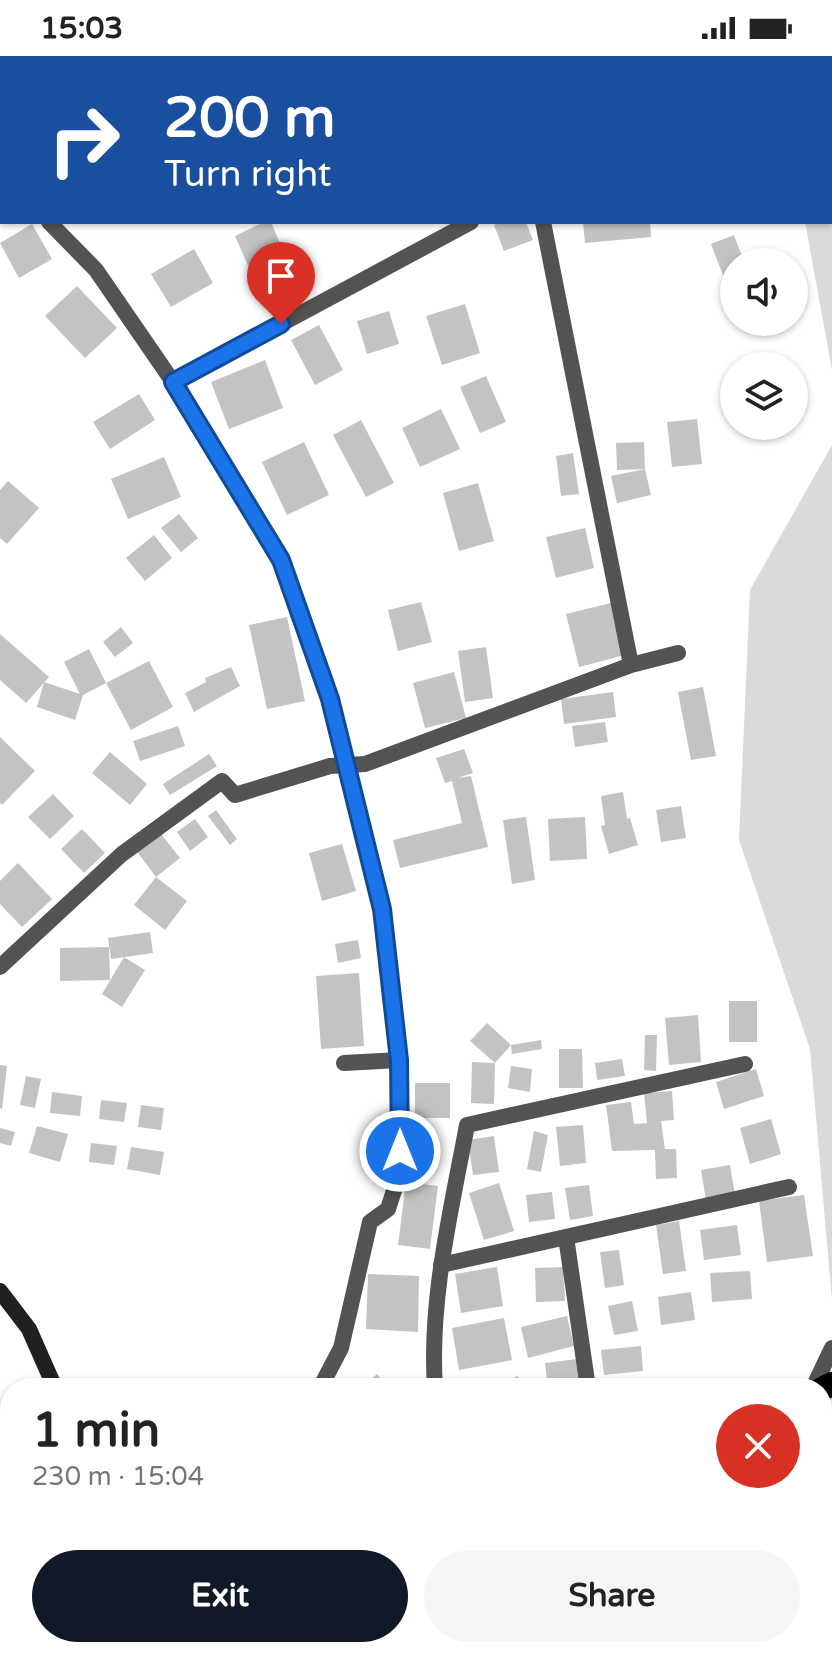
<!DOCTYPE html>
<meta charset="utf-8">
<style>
body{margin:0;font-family:"Varela Round",sans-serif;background:#f6f6f6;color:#222;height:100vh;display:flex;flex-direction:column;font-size:30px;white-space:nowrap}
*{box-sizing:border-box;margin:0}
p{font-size:26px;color:#767676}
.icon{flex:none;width:44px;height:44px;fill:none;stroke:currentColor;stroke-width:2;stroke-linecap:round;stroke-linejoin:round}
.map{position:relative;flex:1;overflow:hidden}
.panel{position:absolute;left:0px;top:1322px;width:832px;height:280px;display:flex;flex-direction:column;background:#fff;border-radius:32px 32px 0 0;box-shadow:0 2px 6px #0004}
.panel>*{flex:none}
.banner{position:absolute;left:0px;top:0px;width:832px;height:168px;box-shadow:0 2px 6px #0004;background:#1a4fa0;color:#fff;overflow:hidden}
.buttons{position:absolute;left:720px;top:192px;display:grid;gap:16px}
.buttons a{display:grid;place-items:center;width:88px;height:88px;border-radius:50%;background:#fff;box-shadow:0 2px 6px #0004;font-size:40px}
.pin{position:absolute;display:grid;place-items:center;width:68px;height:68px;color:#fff;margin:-82px -34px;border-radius:50% 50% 50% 0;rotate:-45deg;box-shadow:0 0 8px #0007}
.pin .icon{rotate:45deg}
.me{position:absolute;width:88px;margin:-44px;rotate:0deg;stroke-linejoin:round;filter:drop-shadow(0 0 6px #0008)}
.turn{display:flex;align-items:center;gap:28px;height:168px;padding:0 32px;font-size:36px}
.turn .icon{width:104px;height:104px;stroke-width:2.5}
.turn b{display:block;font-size:56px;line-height:68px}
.round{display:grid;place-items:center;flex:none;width:84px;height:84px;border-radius:42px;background:#f6f6f6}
.summary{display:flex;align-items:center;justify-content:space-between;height:136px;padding:0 32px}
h1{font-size:48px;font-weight:800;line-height:60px}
.primary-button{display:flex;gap:16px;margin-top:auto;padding:16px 32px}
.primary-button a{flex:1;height:92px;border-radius:48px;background:#111827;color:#fff;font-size:32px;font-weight:800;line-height:92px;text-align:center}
.primary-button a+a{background:#f6f6f6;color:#222}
.status{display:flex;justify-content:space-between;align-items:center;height:56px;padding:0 40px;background:#fff;direction:ltr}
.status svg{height:22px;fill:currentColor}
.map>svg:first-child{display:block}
</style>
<div class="status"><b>15:03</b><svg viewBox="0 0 49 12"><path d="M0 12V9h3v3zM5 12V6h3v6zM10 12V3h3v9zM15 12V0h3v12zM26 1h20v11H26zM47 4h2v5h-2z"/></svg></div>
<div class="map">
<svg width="832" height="1602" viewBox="0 0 832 1602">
<rect width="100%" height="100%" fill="#fff"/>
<!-- green -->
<path fill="#dadada" d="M776 0H832V314L805 166H830V2Z
M832 389V1244L810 993 739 784 750 534Z"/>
<!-- building -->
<path fill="#c3c3c3" d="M264 166H271L296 224 261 239 235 180Z
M501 166H526L533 184 504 195 494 169Z
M583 166H650L651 181 585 187Z
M32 168 52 203 19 222 0 187Z
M734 179 744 206H734V233L729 235 711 188Z
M194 193 213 227 171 251 151 218Z
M77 230 117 272 85 302 45 260Z
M465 248 480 297 442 309 426 260Z
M389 255 399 288 367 298 357 265Z
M319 269 343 314 315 329 291 284Z
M265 304 283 352 229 373 211 326Z
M486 320 506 366 480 377 460 331Z
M139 338 155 364 110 393 93 366Z
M441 353 460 393 420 411 402 372Z
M697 363 702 408 672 411 667 366Z
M361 364 394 427 366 441 333 379Z
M752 370H781L782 376 754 381Z
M304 386 329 439 287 459 262 406Z
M644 386 645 413 617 414 616 387Z
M573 397 579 438 561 440 556 400Z
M164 401 181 441 128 463 111 423Z
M645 413 651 439 617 447 611 420Z
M8 425 39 452 7 488 0 482V434Z
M478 427 494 485 459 495 443 437Z
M179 458 198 482 181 496 161 472Z
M585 472 594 512 556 522 546 481Z
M154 479 172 502 145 525 126 502Z
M421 546 432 586 398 595 388 554Z
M611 547 625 599 579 611 566 558Z
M287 561 305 645 267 653 249 569Z
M121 571 133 587 115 601 103 586Z
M0 578 49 621 26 647 0 624Z
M486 591 493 642 465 646 458 595Z
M89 593 106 627 83 639 75 664 37 651 44 626 80 638 64 606Z
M149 605 173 651 131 674 106 627Z
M231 611 240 630 194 656 185 637 206 626 205 622Z
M454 616 466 662 425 672 413 627Z
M703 631 716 700 691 704 678 636Z
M613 636 616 661 564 668 561 643Z
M605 666 608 686 575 691 572 670Z
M178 670 185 690 140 705 133 685Z
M0 681 35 715 2 749 0 747Z
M464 693 473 717 458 722 471 720 488 791 400 812 393 784 462 767 452 725 445 727 436 702Z
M110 696 147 728 130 749 92 717Z
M209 698 217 710 170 739 163 728Z
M623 736 627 763 630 762 638 789 609 798 601 770 605 769 601 740Z
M53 738 74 760 50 783 28 761Z
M681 750 686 782 661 786 656 754Z
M216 754 237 783 230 789 208 760Z
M526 761 535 824 512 828 503 764Z
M585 761 587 803 550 805 548 763Z
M195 763 208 781 190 795 177 776Z
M82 773 105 797 84 817 61 793Z
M158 774 180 802 156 821 135 793Z
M342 788 356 835 322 845 309 797Z
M18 807 52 843 22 871 0 848V825Z
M156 821 187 845 165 874 134 849Z
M150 876 153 897 111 903 108 882Z
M358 884 361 902 338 907 335 888Z
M109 891 110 924 60 925V892Z
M124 901 145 914 122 951 102 938Z
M359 917 364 990 321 993 316 920Z
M729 945H757V986H729Z
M698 959 701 1006 669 1009 665 962Z
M487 967 511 989 495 1007 470 985Z
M645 979H657L656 1015 644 1014Z
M541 984 542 993 512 998 511 989Z
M559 993H582L583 1032H559Z
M622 1003 625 1020 597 1024 595 1007Z
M472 1006 495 1007 494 1048 471 1047Z
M0 1009 7 1010 2 1053 0 1052Z
M511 1010 532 1013 530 1036 508 1032Z
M756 1013 764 1040 724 1053 716 1026Z
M26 1020 41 1023 35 1052 20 1049Z
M415 1027H450V1062H415Z
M672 1035 674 1064 661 1065 665 1093H676L677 1122 656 1123 655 1094 612 1095 606 1049 631 1046 634 1068 647 1067 644 1037Z
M52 1036 82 1040 80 1060 50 1057Z
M101 1044 127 1047 124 1066 99 1063Z
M141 1049 164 1052 161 1074 138 1071Z
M771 1063 781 1098 750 1108 740 1072Z
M583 1069 586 1107 560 1110 556 1071Z
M37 1070 68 1078 60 1106 29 1097Z
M0 1072 15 1076 11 1090 0 1087Z
M534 1075 548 1079 541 1116 527 1113Z
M494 1080 499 1116 473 1119 468 1084Z
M91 1087 117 1090 114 1109 89 1106Z
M131 1091 164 1096 160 1119 127 1113Z
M730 1109 735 1139 706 1144 701 1114Z
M406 1126 438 1130 430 1193 398 1189Z
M499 1127 514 1175 484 1184 469 1137Z
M589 1129 593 1160 570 1164 565 1132Z
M552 1136 555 1163 529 1166 526 1139Z
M804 1139 813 1200 767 1206 759 1145Z
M679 1165 686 1215 663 1218 656 1169Z
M737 1169 741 1199 704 1204 700 1174Z
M619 1194 624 1229 605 1232 600 1196Z
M497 1211 503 1250 461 1257 455 1218Z
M563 1211 565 1245 536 1246 535 1212Z
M750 1215 752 1243 712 1246 710 1217Z
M368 1218 419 1220 418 1276 366 1273Z
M691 1236 695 1264 661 1269 658 1241Z
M632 1245 638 1275 614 1279 608 1250Z
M567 1260 574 1290 528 1302 521 1271Z
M504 1262 512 1304 459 1314 452 1272Z
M641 1290 643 1315 604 1319 601 1294Z
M577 1303 581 1332H548L545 1307Z
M377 1318 389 1332H362Z
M517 1320 525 1332H498Z
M482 1325 483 1332H459V1328Z
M832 1444V1543L822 1547V1448Z
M107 1592H150L154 1600 111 1602Z
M183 1592H212L216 1597 210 1602H186L180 1594Z
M706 1592H800L775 1602H736L734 1596 709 1602Z"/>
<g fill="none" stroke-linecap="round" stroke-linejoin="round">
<defs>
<path id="highway" d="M822 1333 832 1328
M422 1602 432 1592"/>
</defs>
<!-- highway casing -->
<use href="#highway" stroke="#dbdbdb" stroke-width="28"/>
<!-- lane -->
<path stroke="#535353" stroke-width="11" d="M0 1514 10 1509"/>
<!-- street -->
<path stroke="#535353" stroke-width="16" d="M476 0 477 2
M74 2 75 0
M0 99 2 96
M0 127 2 128
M49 166 96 214 173 326 281 504 330 643 382 853 399 1004V1119L388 1153 370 1166 341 1292 320 1332
M543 166 631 609
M173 326 471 166
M0 911 122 798 222 725 235 739 330 710 365 708 631 609 678 597
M344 1007 399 1004
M566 1181 588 1332
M441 1209 789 1131
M435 1332C429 1244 451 1155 467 1069L745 1008
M813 1332 832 1292"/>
<!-- secondary -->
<path stroke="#202020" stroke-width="16" d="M0 1235 29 1273 55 1332
M242 1592 251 1602"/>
<!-- highway -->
<use href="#highway" stroke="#000" stroke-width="24"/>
</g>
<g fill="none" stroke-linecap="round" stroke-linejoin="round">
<defs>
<path id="route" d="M281 268 173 326 281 504 330 643 382 853 399 1004 400 1095"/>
</defs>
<!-- route casing -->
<use href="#route" stroke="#114b97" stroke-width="20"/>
<!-- route -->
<use href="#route" stroke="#1a73e8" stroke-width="14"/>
</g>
</svg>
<div class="buttons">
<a><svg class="icon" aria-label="sound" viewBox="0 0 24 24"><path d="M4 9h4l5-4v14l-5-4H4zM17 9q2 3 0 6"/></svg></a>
<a><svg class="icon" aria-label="layers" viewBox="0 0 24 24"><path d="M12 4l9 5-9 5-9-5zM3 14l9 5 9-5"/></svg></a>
</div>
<div class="pin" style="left:281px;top:268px;background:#d93025"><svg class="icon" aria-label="arrive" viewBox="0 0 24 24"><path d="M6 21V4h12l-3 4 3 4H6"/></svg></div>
<svg class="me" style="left:400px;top:1095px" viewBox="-20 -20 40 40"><circle r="17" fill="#1a73e8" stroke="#fff" stroke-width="3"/><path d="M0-11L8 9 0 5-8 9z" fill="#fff"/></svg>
<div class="banner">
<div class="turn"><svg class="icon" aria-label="right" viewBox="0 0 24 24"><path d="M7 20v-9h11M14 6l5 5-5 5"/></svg><div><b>200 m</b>Turn right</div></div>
</div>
<section class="panel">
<div class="summary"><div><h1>1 min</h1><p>230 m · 15:04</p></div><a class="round" style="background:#d93025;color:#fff"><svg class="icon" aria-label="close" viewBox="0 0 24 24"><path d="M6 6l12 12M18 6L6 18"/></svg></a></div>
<div class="primary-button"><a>Exit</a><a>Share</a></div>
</section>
</div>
